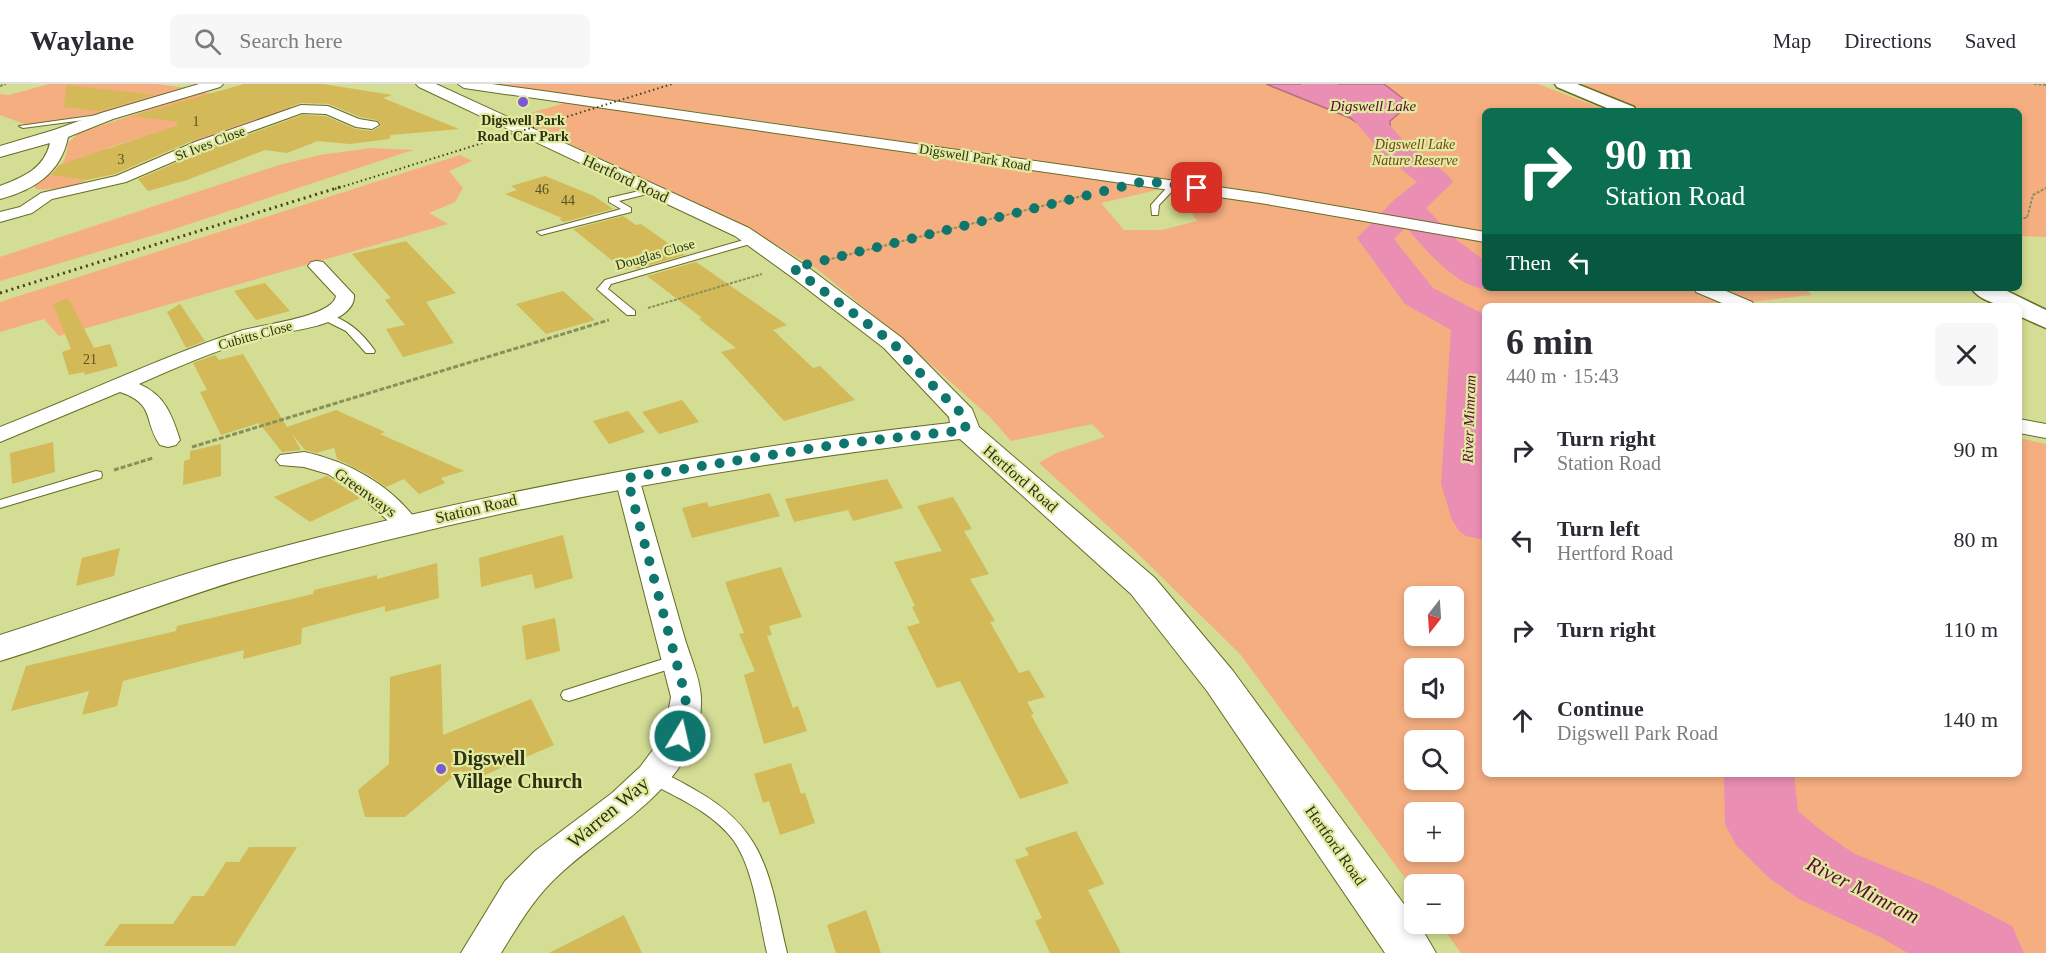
<!DOCTYPE html>
<meta charset="utf-8">
<style>
body{margin:0;font-family:Georgia,serif;background:#f7f7f7;color:#2b2b33;height:100vh;display:flex;flex-direction:column;font-size:22px;white-space:nowrap}
*{box-sizing:border-box;margin:0}
p{font-size:20px;color:#7c7c81}
.icon{flex:none;width:33px;height:33px;fill:none;stroke:currentColor;stroke-width:2;stroke-linecap:round;stroke-linejoin:round}
.map{position:relative;flex:1;overflow:hidden}
.panel{position:absolute;left:1482px;top:219px;width:540px;height:474px;display:flex;flex-direction:column;background:#fff;border-radius:9px;box-shadow:0 3px 9px #0003}
.panel>*{flex:none}
.banner{position:absolute;left:1482px;top:24px;width:540px;height:183px;border-radius:9px;box-shadow:0 3px 9px #0003;background:#0b6e4f;color:#fff;overflow:hidden}
.needle{width:39px;rotate:197deg}
.fabs{position:absolute;left:1404px;top:502px;display:grid;gap:12px}
.fabs a{display:grid;place-items:center;width:60px;height:60px;border-radius:9px;background:#fff;box-shadow:0 3px 9px #0003;font-size:30px}
.pin{position:absolute;display:grid;place-items:center;width:51px;height:51px;color:#fff;margin:-26px;border-radius:12px;box-shadow:0 3px 9px #0006}
.me{position:absolute;width:66px;margin:-33px;rotate:9deg;stroke-linejoin:round;filter:drop-shadow(0 0 4px #0008)}
.turn{display:flex;align-items:center;gap:21px;height:126px;padding:0 24px;font-size:27px}
.turn .icon{width:78px;height:78px;stroke-width:2.5}
.turn b{display:block;font-size:42px;line-height:51px}
.then{display:flex;align-items:center;height:57px;padding:0 24px;background:#0003;gap:12px;font-size:22px}
.round{display:grid;place-items:center;flex:none;width:63px;height:63px;border-radius:9px;background:#f7f7f7}
.head{display:flex;align-items:center;justify-content:space-between;height:102px;padding:0 24px}
h1{font-size:36px;font-weight:700;line-height:45px}
ul{padding:0;list-style:none}
li{display:flex;align-items:center;gap:18px;height:90px;padding:0 24px}
li div{flex:1}
li b{display:block;font-size:22px}
li em{font-style:normal}
header{display:flex;align-items:center;gap:36px;box-sizing:border-box;height:84px;padding:0 30px;background:#fff;border-bottom:2px solid #e1e1e2}
header strong{font-size:28px}
nav{display:flex;gap:33px;margin-inline-start:auto;font-size:21px}
.search{width:420px;height:54px;background:#f7f7f7;display:flex;align-items:center;gap:15px;box-sizing:border-box;padding:0 21px;border-radius:9px;color:#7c7c81;font-size:22px}
.map>svg:first-child{display:block}
</style>
<header>
<strong>Waylane</strong>
<div class="search"><svg class="icon" aria-label="search" viewBox="0 0 24 24"><circle cx="10" cy="10" r="6"/><path d="M15 15l6 6"/></svg>Search here</div>
<nav><a>Map</a><a>Directions</a><a>Saved</a></nav>
</header>
<div class="map">
<svg width="2046" height="869" viewBox="0 0 2046 869">
<rect width="100%" height="100%" fill="#d4dd94"/>
<!-- green -->
<path fill="#f4ae80" fill-rule="evenodd" d="M49 0H157L193 5 108 28 27 41 0 31V10L9 11Z
M482 0H1538L1609 27H1485V150C1151 97 817 40 482 0Z
M1559 0H2046V153L2019 152V27H1631Z
M201 8 296 24 196 58 146 52 108 64 74 94 87 96C71 103 53 107 36 105L33 100C54 89 66 85 68 59L79 49Z
M571 17 1233 112 1485 158V204H1682L1718 216 1729 222H1485V690H2019V354L2046 360V869H1461L1440 840H1454V801H1414V806L1240 570 1133 465 1039 379 1056 369 1105 353 1092 340 1011 357 990 333 892 246 817 185 748 144 514 34ZM1165 104 1186 121 1197 137 1162 146H1124L1101 119ZM1414 513H1454V552H1414ZM1414 585H1454V624H1414ZM1414 657H1454V696H1414ZM1414 729H1454V768H1414Z
M371 64 413 66 168 147 0 197V173L279 81 320 71Z
M460 71 472 77 449 87 463 104 455 118 429 129 448 140 59 252 44 235 0 248V218Z
M1715 204H1805L1812 211 1750 218Z"/>
<!-- water -->
<path fill="#ea8eb4" stroke="#b27284" stroke-width="1.5" d="M1266 0H1384L1410 20 1390 37 1391 61 1350 34Z"/>
<g fill="none" stroke-linecap="round" stroke-linejoin="round">
<!-- river -->
<path fill="#ea8eb4" fill-rule="evenodd" d="M1301 0H1337L1361 9 1402 55 1448 91 1453 98 1426 124 1458 157 1485 177V204H1495C1463 212 1425 165 1406 143L1394 155 1433 204 1485 231V456L1466 452 1460 448 1452 436 1441 400 1451 246 1405 220 1357 154 1394 116 1417 98 1380 67 1341 21 1305 6Z
M1724 690H1794L1798 727 1823 748 1853 769 1938 804 2012 842 2024 869H1908L1882 854 1799 815 1769 794 1736 761 1725 740Z"/>
</g>
<!-- building -->
<path fill="#d3b957" d="M244 0H323L392 11 383 14 459 45 391 51 389 55 350 60 318 57 287 69 265 66 187 96 148 107 138 95 206 66 302 31 325 32 356 45 372 47 381 42 377 36 360 33 329 20 301 19 194 56 115 90 87 96 51 91 59 81 179 41 175 40 179 38 132 32Z
M66 1 154 11 99 27 64 23Z
M545 92 594 112 613 125 564 138 559 135 562 134 505 110 517 106 511 102Z
M623 132 636 141 641 140 685 171 637 185 634 183 624 186 573 145Z
M406 157 456 209 426 218 454 259 403 273 386 245 405 241 385 216 391 214 352 170Z
M696 178 787 241 773 246 813 284 820 282 855 316 784 337 721 268 736 264 699 235 702 234 647 192Z
M265 199 290 227 256 236 234 207Z
M563 207 595 236 546 250 516 220Z
M68 214 94 264 110 260 118 282 85 291 84 288 69 291 62 268 71 265 53 220Z
M180 220 205 257 186 264 167 228Z
M243 270 287 343 336 326 385 348 380 350 464 387 441 394 445 399 419 410 404 395 386 403 369 391 337 375 334 364 316 369 305 366 292 350 301 366 282 368 259 339 221 351 200 308 207 306 193 279 215 271 219 276Z
M682 316 699 338 659 350 642 328Z
M628 327 645 348 609 360 593 337Z
M53 358 55 388 12 400 10 369Z
M221 360V392L183 401 184 377 190 375V367Z
M327 392 360 414 310 438 274 413Z
M887 395 903 424 853 437 848 426 794 438 785 415Z
M770 409 780 432 692 454 682 424 707 418 709 423Z
M953 413 972 445 964 447 989 490 970 495 995 537 990 538 1019 589 1029 586 1045 613 1027 618 1034 630 1031 631 1069 699 1020 715 960 597 937 604 907 543 920 539 912 523 915 522 894 478 942 467 917 422Z
M563 451 573 494 535 505 532 490 481 503 479 474Z
M120 464 114 492 76 502 82 474Z
M437 479 439 514 385 528V522L302 544 301 560 243 575 244 566 123 597 117 622 82 631 89 607 11 627 26 582 176 547 177 542 313 510 314 506 377 491V495Z
M781 483 802 533 769 542 772 551 767 552 793 624 798 622 807 647 764 660 744 591 755 587 739 550 744 549 725 498Z
M555 534 560 567 526 576 522 542Z
M441 580 443 651 531 615 554 661 466 699 461 686 405 733H365L358 706 389 680 390 593Z
M791 679 801 710 805 709 815 739 780 751 769 717 763 719 754 690Z
M1076 747 1104 800 1088 806 1121 869H1050L1035 837 1042 834 1015 776 1029 771 1025 764Z
M249 763H297L235 862H104L120 840H173L192 812H204L226 778H239Z
M866 826 881 869H836L827 841Z
M624 831 642 869H549Z"/>
<g fill="none" stroke-linecap="round" stroke-linejoin="round">
<defs>
<path id="service" d="M105 30 107 33 23 44 19 42Z
M1171 99 1178 101 1159 121 1158 131H1152L1151 121Z
M652 104 656 106 655 108 619 117 631 124V128L541 151 537 148 621 125 609 118V114Z
M754 153 757 154V158L611 200 608 205 635 227V231H627L597 205 605 196Z
M324 229C347 235 362 248 375 267L374 269H366L346 247 320 234V230Z
M96 387 101 388 102 391 101 394 0 424V416Z
M676 571 682 573 684 577 682 581 569 617 563 615 561 611 563 607Z
M652 685C668 690 683 699 697 707 768 747 770 797 787 869H767C759 835 754 786 734 757 713 728 676 713 646 697L643 692 646 687Z"/>
<path id="minor" d="M458 0H492L536 6 1260 109 1485 148V158L1260 119 464 4Z
M301 21 328 22 359 35 377 38 379 41 372 45 356 43 326 30 302 29 205 64 126 98 52 115 32 129 0 138V128L20 123 41 109 116 92 195 58Z
M317 177 323 178 354 211C355 222 345 230 335 235 312 246 285 247 260 254 218 265 178 283 139 300 165 311 172 331 180 356L176 361 168 363 160 361C143 337 156 320 120 308L0 358V343C80 312 158 274 240 247 259 241 333 233 336 212L308 182 311 178Z
M1694 204H1719L1752 218 1755 222H1729L1696 208Z
M2019 335 2046 340V354L2019 349Z
M304 368C348 377 393 402 419 440L415 445 406 448 397 445 359 410 328 390 304 383 280 381 276 376 280 371Z
M627 387 636 389 639 394C654 447 669 499 684 552 689 570 701 596 701 614 704 697 613 741 561 789 535 812 519 840 501 869H461L505 797 535 767 612 709 640 683 664 651 671 613 615 394 618 389Z"/>
<path id="tertiary" d="M199 0H223L220 3 113 35 68 53C61 89 34 106 0 115V102C23 93 44 85 50 59L0 73V62L54 46 101 29Z
M416 0H436L749 144 809 184 902 254 972 325 979 343 1155 494 1233 587 1414 834V840H1419L1436 869H1385L1207 607 1131 510 960 355C722 382 489 425 259 490 171 515 87 551 0 577V551C78 526 155 498 233 476 468 411 708 366 950 339L949 333 884 264 793 194 735 152 419 3Z"/>
<path id="primary" d="M1555 0H1577L1634 23 1636 27H1614L1557 3Z
M1971 204H2001L2046 226V244L2019 232V222C2002 222 1982 219 1971 204Z"/>
</defs>
<!-- service casing -->
<use href="#service" stroke="#666c24" stroke-width="2"/>
<!-- minor casing -->
<use href="#minor" stroke="#666c24" stroke-width="2"/>
<!-- tertiary casing -->
<use href="#tertiary" stroke="#666c24" stroke-width="2"/>
<!-- primary casing -->
<use href="#primary" stroke="#666c24" stroke-width="3"/>
<!-- path-far1 -->
<path stroke="#8a905a" stroke-width="2" stroke-dasharray="3 1.5" stroke-linecap="butt" d="M2034 0 2046 1
M0 2 6 0
M2019 134H2027L2033 111 2046 104
M823 177 1086 111
M648 224 762 190"/>
<!-- path -->
<path stroke="#8a905a" stroke-width="3" stroke-dasharray="5 2" stroke-linecap="butt" d="M192 363 609 236
M114 386 153 374"/>
<!-- service -->
<use href="#service" fill="#fff" fill-rule="evenodd"/>
<!-- minor -->
<use href="#minor" fill="#fff" fill-rule="evenodd"/>
<!-- tertiary -->
<use href="#tertiary" fill="#fff" fill-rule="evenodd"/>
<!-- primary -->
<use href="#primary" fill="#fff" fill-rule="evenodd"/>
<!-- rail-far1 -->
<path stroke="#404421" stroke-width="2" stroke-dasharray="1.5 3" stroke-linecap="butt" d="M335 105 672 0"/>
<!-- rail -->
<path stroke="#404421" stroke-width="3" stroke-dasharray="2 4" stroke-linecap="butt" d="M0 209 340 103"/>
</g>
<g fill="none" stroke-linecap="round" stroke-linejoin="round">
<!-- route -->
<path stroke="#0f766e" stroke-width="10" stroke-dasharray="0 18" d="M680 652 686 614 627 394 840 360 966 346 963 331 916 285 893 259 793 184 1145 97 1197 104"/>
</g>
<!-- markers -->
<g fill="#7d58d2" stroke="#e1eba0" stroke-width="2">
<circle cx="523" cy="18" r="6"/>
<circle cx="441" cy="685" r="6"/>
</g>
<g text-anchor="middle" stroke-width="4.5" stroke-linejoin="round" paint-order="stroke">
<!-- far-poi labels -->
<g font-size="14" font-weight="bold" fill="#2e3113" stroke="#e1eba0">
<text x="523" y="41">Digswell Park<tspan x="523" dy="16">Road Car Park</tspan></text>
</g>
<!-- number labels -->
<g font-size="14" fill="#575324">
<text x="196" y="42">1</text>
<text x="121" y="80">3</text>
<text x="542" y="110">46</text>
<text x="568" y="121">44</text>
<text x="90" y="280">21</text>
</g>
<!-- far-street labels -->
<g font-size="14" fill="#2e3113" stroke="#e1eba0">
<text transform="translate(210 59) rotate(-21)" y="5">St Ives Close</text>
<text transform="translate(975 73) rotate(9)" y="5">Digswell Park Road</text>
<text transform="translate(655 170) rotate(-16)" y="5">Douglas Close</text>
<text transform="translate(255 251) rotate(-15)" y="5">Cubitts Close</text>
</g>
<!-- far-park labels -->
<g font-size="14" font-style="italic" fill="#77421a" stroke="#e1eba0">
<text x="1415" y="65">Digswell Lake<tspan x="1415" dy="16">Nature Reserve</tspan></text>
</g>
<!-- far-water labels -->
<g font-size="15" font-style="italic" fill="#5c0936" stroke="#e1eba0">
<text x="1373" y="27">Digswell Lake</text>
<text transform="translate(1469 335) rotate(-88)" y="5">River Mimram</text>
</g>
<!-- street labels -->
<g font-size="16" fill="#2e3113" stroke="#e1eba0">
<text transform="translate(626 94) rotate(25)" y="6">Hertford Road</text>
<text transform="translate(1021 394) rotate(41)" y="6">Hertford Road</text>
<text transform="translate(366 408) rotate(36)" y="6">Greenways</text>
<text transform="translate(476 424) rotate(-13)" y="6">Station Road</text>
<text transform="translate(1336 761) rotate(55)" y="6">Hertford Road</text>
</g>
<!-- near-poi labels -->
<g font-size="20" font-weight="bold" fill="#2e3113" stroke="#e1eba0" text-anchor="start">
<text x="453" y="681">Digswell<tspan x="453" dy="23">Village Church</tspan></text>
</g>
<!-- near-street labels -->
<g font-size="20" fill="#2e3113" stroke="#e1eba0">
<text transform="translate(608 728) rotate(-40)" y="7">Warren Way</text>
</g>
<!-- near-water labels -->
<g font-size="21" font-style="italic" fill="#5c0936" stroke="#e1eba0">
<text transform="translate(1863 806) rotate(27)" y="7">River Mimram</text>
</g>
</g>
</svg>
<div class="fabs">
<a><svg class="needle" viewBox="-14 -14 28 28"><path d="M0-13l5 13h-10z" fill="#e53935"/><path d="M0 13l5-13h-10z" fill="#7c7c81"/></svg></a>
<a><svg class="icon" aria-label="sound" viewBox="0 0 24 24"><path d="M4 9h4l5-4v14l-5-4H4zM17 9q2 3 0 6"/></svg></a>
<a><svg class="icon" aria-label="search" viewBox="0 0 24 24"><circle cx="10" cy="10" r="6"/><path d="M15 15l6 6"/></svg></a>
<a>+</a>
<a>−</a>
</div>
<div class="pin" style="left:1197px;top:104px;background:#d93025"><svg class="icon" aria-label="arrive" viewBox="0 0 24 24"><path d="M6 21V4h12l-3 4 3 4H6"/></svg></div>
<svg class="me" style="left:680px;top:652px" viewBox="-20 -20 40 40"><circle r="17" fill="#0f766e" stroke="#fff" stroke-width="3"/><path d="M0-11L8 9 0 5-8 9z" fill="#fff"/></svg>
<div class="banner">
<div class="turn"><svg class="icon" aria-label="right" viewBox="0 0 24 24"><path d="M7 20v-9h11M14 6l5 5-5 5"/></svg><div><b>90 m</b>Station Road</div></div>
<div class="then">Then<svg class="icon" aria-label="left" viewBox="0 0 24 24"><path d="M17 20v-9H6M10 6l-5 5 5 5"/></svg></div>
</div>
<section class="panel">
<div class="head"><div><h1>6 min</h1><p>440 m · 15:43</p></div><a class="round"><svg class="icon" aria-label="close" viewBox="0 0 24 24"><path d="M6 6l12 12M18 6L6 18"/></svg></a></div>
<ul>
<li><svg class="icon" aria-label="right" viewBox="0 0 24 24"><path d="M7 20v-9h11M14 6l5 5-5 5"/></svg><div><b>Turn right</b><p>Station Road</p></div><em>90 m</em></li>
<li><svg class="icon" aria-label="left" viewBox="0 0 24 24"><path d="M17 20v-9H6M10 6l-5 5 5 5"/></svg><div><b>Turn left</b><p>Hertford Road</p></div><em>80 m</em></li>
<li><svg class="icon" aria-label="right" viewBox="0 0 24 24"><path d="M7 20v-9h11M14 6l5 5-5 5"/></svg><div><b>Turn right</b></div><em>110 m</em></li>
<li><svg class="icon" aria-label="ahead" viewBox="0 0 24 24"><path d="M12 20V5M6 11l6-6 6 6"/></svg><div><b>Continue</b><p>Digswell Park Road</p></div><em>140 m</em></li>
</ul>
</section>
</div>
